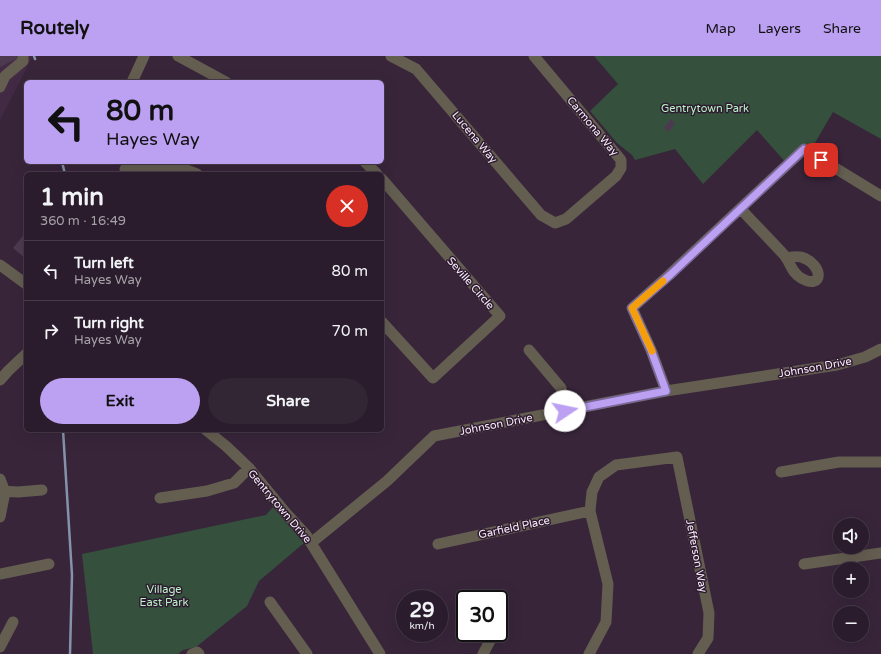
<!DOCTYPE html>
<meta charset="utf-8">
<style>
body{margin:0;font-family:"Varela Round",sans-serif;background:#322534;color:#f1f3f6;height:100vh;display:flex;flex-direction:column;font-size:15px;white-space:nowrap}
*{box-sizing:border-box;margin:0}
p{font-size:13px;color:#a5a1a9}
.icon{flex:none;width:22px;height:22px;fill:none;stroke:currentColor;stroke-width:2;stroke-linecap:round;stroke-linejoin:round}
.map{position:relative;flex:1;overflow:hidden}
.sheet{position:absolute;left:24px;top:116px;width:360px;height:260px;display:flex;flex-direction:column;background:#2a1c2c;border-radius:6px;box-shadow:0 4px 16px #0002,0 0 0 1px #463a48}
.sheet>*{flex:none}
.banner{position:absolute;left:24px;top:24px;width:360px;height:84px;border-radius:6px;box-shadow:0 4px 16px #0002,0 0 0 1px #463a48;background:#bca0f2;color:#111;overflow:hidden}
.controls{position:absolute;left:833px;top:462px;display:grid;gap:8px}
.controls a{display:grid;place-items:center;width:36px;height:36px;border-radius:50%;background:#2a1c2c;box-shadow:0 4px 16px #0002,0 0 0 1px #463a48;font-size:20px}
.speed{position:absolute;left:396px;top:534px;display:flex;gap:8px;font-size:20px;font-weight:700;text-align:center}
.speed>*{display:grid;place-content:center;width:52px;height:52px;border-radius:50%;background:#2a1c2c;box-shadow:0 4px 16px #0002,0 0 0 1px #463a48;line-height:1}
.speed small{font-size:10px;font-weight:400}
.speed .limit{border:2px solid #111;border-radius:6px;background:#fff;color:#111}
.pin{position:absolute;display:grid;place-items:center;width:34px;height:34px;color:#fff;margin:-17px;border-radius:8px;box-shadow:0 2px 6px #0006}
.me{position:absolute;width:44px;margin:-22px;rotate:79deg;stroke-linejoin:round;filter:drop-shadow(0 0 3px #0008)}
.turn{display:flex;align-items:center;gap:14px;height:84px;padding:0 16px;font-size:18px}
.turn .icon{width:52px;height:52px;stroke-width:2.5}
.turn b{display:block;font-size:28px;line-height:34px}
.round{display:grid;place-items:center;flex:none;width:42px;height:42px;border-radius:21px;background:#322534}
.head{display:flex;align-items:center;justify-content:space-between;height:68px;padding:0 16px}
h1{font-size:24px;font-weight:800;line-height:30px}
.cta{display:flex;gap:8px;margin-top:auto;padding:8px 16px}
.cta a{flex:1;height:46px;border-radius:24px;background:#bca0f2;color:#111;font-size:16px;font-weight:800;line-height:46px;text-align:center}
.cta a+a{background:#322534;color:#f1f3f6}
ul{padding:0;list-style:none}
li{display:flex;align-items:center;gap:12px;height:60px;padding:0 16px;border-top:1px solid #463a48}
li div{flex:1}
li b{display:block;font-size:15px}
li em{font-style:normal}
header{display:flex;align-items:center;gap:24px;box-sizing:border-box;height:56px;padding:0 20px;background:#bca0f2;color:#111}
header strong{font-size:19px}
nav{display:flex;gap:22px;margin-inline-start:auto;font-size:14px}
.map>svg:first-child{display:block}
</style>
<header>
<strong>Routely</strong>
<nav><a>Map</a><a>Layers</a><a>Share</a></nav>
</header>
<div class="map">
<svg width="881" height="598" viewBox="0 0 881 598">
<rect width="100%" height="100%" fill="#38253a"/>
<!-- built -->
<path fill="#422a45" d="M0 0H33L0 64Z"/>
<!-- green -->
<path fill="#35503c" d="M594 0H881V83L833 56 809 97 788 109 757 74 703 128 675 93 635 104 632 99 617 87 590 55 618 28Z
M273 451 304 487 259 525 247 550 196 591 183 594 178 598H93L82 498 266 459Z"/>
<g fill="none" stroke-linecap="round" stroke-linejoin="round">
<!-- stream -->
<path stroke="#8592ab" stroke-width="2.5" d="M34 0 35 3
M62 106 65 118
M63 374 72 519 70 598"/>
</g>
<!-- building -->
<path fill="#4e3a50" d="M0 0H16L18 2 0 11Z
M671 63 675 67 669 76 664 72Z
M26 176V203L13 192Z"/>
<g fill="none" stroke-linecap="round" stroke-linejoin="round">
<!-- minor -->
<path stroke="#645e51" stroke-width="11" d="M178 0 226 26
M391 0 416 13 541 159 555 167 566 163 616 120 621 112V104L534 0
M132 26 144 0
M0 31 5 20 23 5V0
M365 106 377 118
M125 113C152 111 171 106 197 118
M382 123 500 260 433 322 382 266
M741 153C755 169 771 184 785 200 791 208 792 217 801 222 824 235 824 208 801 201 797 200 791 201 786 202
M0 209 26 228
M529 294 561 332 565 355
M0 324 8 315 26 298
M666 335 651 294 632 252 669 219 804 93 881 140
M206 374 226 390 249 412 285 456 306 479 380 598
M781 416 839 406H881
M0 423 5 436
M0 435 18 436 42 434
M160 442 207 435 234 427 249 412
M0 461 5 436
M311 487 387 425 434 380 666 335 837 309 865 301 881 293
M438 488 590 455
M804 508 881 497
M0 518 49 508
M270 546 307 598
M0 591 13 566
M192 598 197 596 199 598
M483 598 491 583
M589 598 606 566 608 528 590 455 592 436 599 421 616 409 677 401 709 557 708 582 698 598"/>
</g>
<g fill="none" stroke-linecap="round" stroke-linejoin="round">
<defs>
<path id="route" d="M565 355 666 335 651 294 632 252 670 219 804 93 821 104"/>
</defs>
<!-- route casing -->
<use href="#route" stroke="#7a689d" stroke-width="10"/>
<!-- route -->
<use href="#route" stroke="#bca0f2" stroke-width="7"/>
<!-- slow -->
<path stroke="#f59e0b" stroke-width="7" d="M652 295 632 252 663 225"/>
</g>
<g text-anchor="middle" stroke-width="3" stroke-linejoin="round" paint-order="stroke">
<!-- park labels -->
<g font-size="11" fill="#b9f3c7" stroke="#2e1b30">
<text x="705" y="56">Gentrytown Park</text>
<text x="164" y="537">Village<tspan x="164" dy="13">East Park</tspan></text>
</g>
<!-- street labels -->
<g font-size="11" fill="#f9ecfa" stroke="#2e1b30">
<text transform="translate(593 70) rotate(50)" y="4">Carmona Way</text>
<text transform="translate(475 81) rotate(50)" y="4">Lucena Way</text>
<text transform="translate(471 227) rotate(49)" y="4">Seville Circle</text>
<text transform="translate(815 311) rotate(-10)" y="4">Johnson Drive</text>
<text transform="translate(496 368) rotate(-11)" y="4">Johnson Drive</text>
<text transform="translate(280 450) rotate(50)" y="4">Gentrytown Drive</text>
<text transform="translate(514 471) rotate(-12)" y="4">Garfield Place</text>
<text transform="translate(697 500) rotate(79)" y="4">Jefferson Way</text>
</g>
</g>
</svg>
<div class="controls">
<a><svg class="icon" aria-label="sound" viewBox="0 0 24 24"><path d="M4 9h4l5-4v14l-5-4H4zM17 9q2 3 0 6"/></svg></a>
<a>+</a>
<a>−</a>
</div>
<div class="speed"><div>29<small>km/h</small></div><div class="limit">30</div></div>
<div class="pin" style="left:821px;top:104px;background:#d93025"><svg class="icon" aria-label="arrive" viewBox="0 0 24 24"><path d="M6 21V4h12l-3 4 3 4H6"/></svg></div>
<svg class="me" style="left:565px;top:355px" viewBox="-20 -20 40 40"><circle r="19" fill="#fff"/><path d="M0-13L10 11 0 6-10 11z" fill="#bca0f2"/></svg>
<div class="banner">
<div class="turn"><svg class="icon" aria-label="left" viewBox="0 0 24 24"><path d="M17 20v-9H6M10 6l-5 5 5 5"/></svg><div><b>80 m</b>Hayes Way</div></div>
</div>
<section class="sheet">
<div class="head"><div><h1>1 min</h1><p>360 m · 16:49</p></div><a class="round" style="background:#d93025;color:#fff"><svg class="icon" aria-label="close" viewBox="0 0 24 24"><path d="M6 6l12 12M18 6L6 18"/></svg></a></div>
<ul>
<li><svg class="icon" aria-label="left" viewBox="0 0 24 24"><path d="M17 20v-9H6M10 6l-5 5 5 5"/></svg><div><b>Turn left</b><p>Hayes Way</p></div><em>80 m</em></li>
<li><svg class="icon" aria-label="right" viewBox="0 0 24 24"><path d="M7 20v-9h11M14 6l5 5-5 5"/></svg><div><b>Turn right</b><p>Hayes Way</p></div><em>70 m</em></li>
</ul>
<div class="cta"><a>Exit</a><a>Share</a></div>
</section>
</div>
